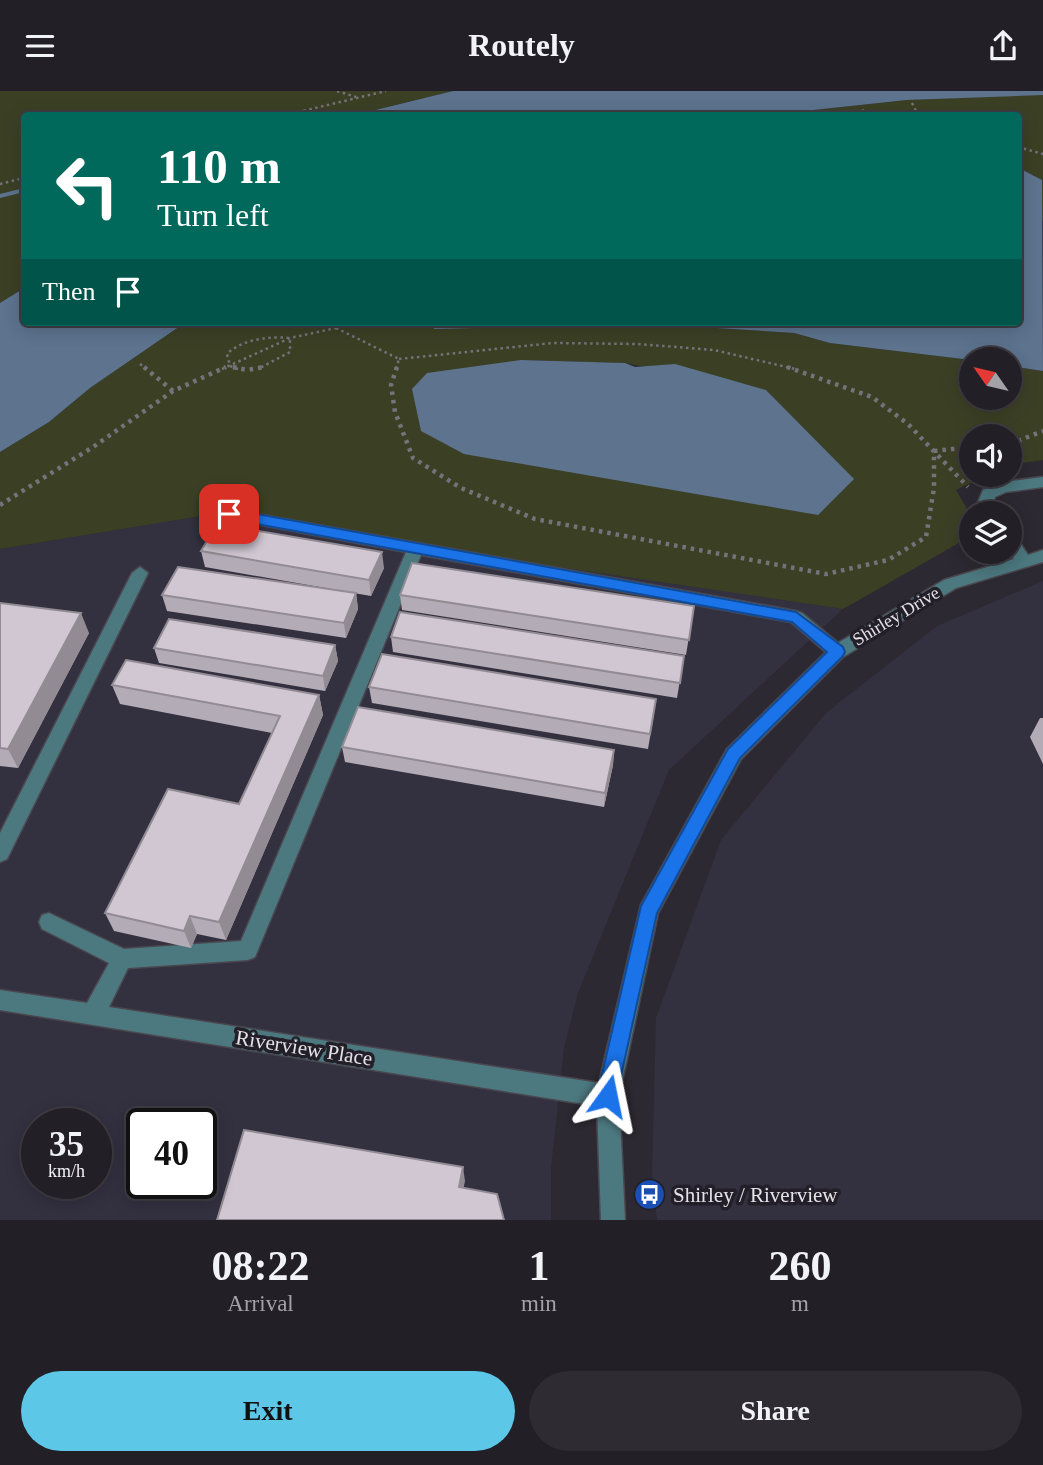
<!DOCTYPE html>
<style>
body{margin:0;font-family:"Times New Roman",serif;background:#2e2c32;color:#f1f3f6;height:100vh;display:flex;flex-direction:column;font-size:26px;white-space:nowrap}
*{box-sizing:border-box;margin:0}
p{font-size:23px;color:#a2a2a7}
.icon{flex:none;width:38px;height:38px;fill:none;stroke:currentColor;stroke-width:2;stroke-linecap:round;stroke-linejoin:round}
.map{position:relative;height:1129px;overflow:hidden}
.panel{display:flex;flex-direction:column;background:#221f26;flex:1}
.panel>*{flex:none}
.top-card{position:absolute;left:21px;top:21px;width:1001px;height:214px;border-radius:7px;box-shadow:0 4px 18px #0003,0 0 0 2px #3f3d43;background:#00695c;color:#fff;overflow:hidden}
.needle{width:46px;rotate:304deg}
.buttons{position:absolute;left:959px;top:256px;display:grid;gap:14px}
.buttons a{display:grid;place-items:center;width:63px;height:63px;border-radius:50%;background:#221f26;box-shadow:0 4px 18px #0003,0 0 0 2px #3f3d43;font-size:35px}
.speed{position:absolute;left:21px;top:1017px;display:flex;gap:14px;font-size:35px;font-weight:700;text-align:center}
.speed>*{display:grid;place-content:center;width:91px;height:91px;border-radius:50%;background:#221f26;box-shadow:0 4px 18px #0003,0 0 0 2px #3f3d43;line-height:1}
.speed small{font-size:18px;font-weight:400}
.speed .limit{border:4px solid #111;border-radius:10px;background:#fff;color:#111}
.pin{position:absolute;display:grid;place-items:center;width:60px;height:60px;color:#fff;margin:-30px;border-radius:14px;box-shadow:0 4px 10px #0006}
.me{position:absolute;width:77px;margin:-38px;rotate:12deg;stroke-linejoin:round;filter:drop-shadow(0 0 5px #0008)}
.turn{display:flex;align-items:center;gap:24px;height:147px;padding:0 21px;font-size:32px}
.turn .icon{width:91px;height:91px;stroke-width:2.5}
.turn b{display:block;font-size:49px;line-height:60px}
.then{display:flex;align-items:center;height:66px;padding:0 21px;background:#0003;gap:14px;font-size:26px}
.eta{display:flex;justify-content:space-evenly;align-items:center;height:119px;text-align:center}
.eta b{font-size:42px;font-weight:700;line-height:49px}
.action{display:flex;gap:14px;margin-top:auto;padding:14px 21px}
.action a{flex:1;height:80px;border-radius:42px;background:#5cc7e7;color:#111;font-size:28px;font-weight:700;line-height:80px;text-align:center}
.action a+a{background:#2e2c32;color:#f1f3f6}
header{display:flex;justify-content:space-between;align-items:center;height:91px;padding:0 21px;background:#221f26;font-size:32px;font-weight:700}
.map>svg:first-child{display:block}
</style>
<header><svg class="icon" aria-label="menu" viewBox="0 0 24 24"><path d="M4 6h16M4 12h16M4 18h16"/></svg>Routely<svg class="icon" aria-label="share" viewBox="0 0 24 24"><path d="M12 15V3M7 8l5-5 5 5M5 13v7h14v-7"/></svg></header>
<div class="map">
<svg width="1043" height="1129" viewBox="0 0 1043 1129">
<rect width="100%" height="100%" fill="#2d2932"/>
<!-- commercial -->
<path fill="#333040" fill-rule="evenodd" d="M207 424 843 518 669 679 578 902 564 957 551 1077V1129H0V458ZM37 1032H96V1092H37ZM142 1032H201V1092H142Z
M1043 490V1129H657L652 1082 656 927 721 749 826 622 937 535Z"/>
<!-- green -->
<path fill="#3b4025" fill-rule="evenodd" d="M0 0H453L355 24H24V197L0 212Z
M1032 4H1043V131L1040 125 1042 89 1019 77 1018 24H767L907 9Z
M186 231H435L434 237 651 233 794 242 830 252 971 269V306H1010V275L1043 280V369L1010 374V345H971V383H989L956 399 971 425V445L843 518 207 424 0 458V361L49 331 90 297ZM521 269 625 272 766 299 853 388Z"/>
<!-- water -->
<path fill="#5d738e" d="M453 0H1043V4L907 9 767 24H355Z
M1019 77 1042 89 1043 280 1010 275V268L971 269 830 252 794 242 651 233 434 238 435 231H1018Z
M24 197V231H186L90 297 49 331 0 361V212Z
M521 269 625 272 635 276 675 273 766 299 854 388 818 424 464 363 421 340 412 298 427 282Z"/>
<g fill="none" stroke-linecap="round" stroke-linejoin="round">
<!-- stream -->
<path fill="#5d738e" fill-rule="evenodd" d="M24 97V101L0 107V103Z"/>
<defs>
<path id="minor" d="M1043 386V396L1006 401 995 406 993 413 999 422H982L977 414 983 399 1003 391Z
M229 418 796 520 802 522 838 552 944 489 1014 468 1009 460 1010 444 1016 446 1028 464 1043 459V471L956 497 843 566 741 668 658 822 619 1005 625 1129H601L597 1015 0 919V899L87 912 109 872 42 838 39 831 42 824 49 822 124 858 241 850 406 461 223 427 221 423 223 419ZM421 464 791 531 826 561 727 658 641 814 599 992 109 916 128 877 248 869 255 866Z
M140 476 148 482 7 768 0 771V742L132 482Z"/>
</defs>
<!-- minor casing -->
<use href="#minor" stroke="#4a474f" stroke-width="3"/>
<!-- path-far1 -->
<path stroke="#75727a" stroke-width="2.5" stroke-dasharray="2.5 3.5" stroke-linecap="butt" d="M337 0 356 6
M912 12 918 24
M862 19 873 24
M286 24 386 0
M1018 56 1043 63
M0 93 24 87
M336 237 399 268 396 278
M399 268 553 252 638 253 714 259 795 278
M140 273 147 278
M222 278 290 247 336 237 347 231
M238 278 230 275 227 263C242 248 270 245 290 247V261L258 278"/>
<!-- path -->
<path stroke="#75727a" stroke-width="4.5" stroke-dasharray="3.5 5" stroke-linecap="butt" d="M144 276 173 300
M233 276 247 279 264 276
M397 276 391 294 395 321 413 367 461 397 535 428 826 483 888 469 926 446 934 397V360
M787 276 872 306 908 333 968 396
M1010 353 1043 340
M934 360 971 356
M0 414 93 356 173 300 226 276"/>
<!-- minor -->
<use href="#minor" fill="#4c787f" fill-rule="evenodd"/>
</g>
<!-- wall -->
<path fill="#b3abb5" d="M201 460 384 477 371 505 205 476Z
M356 502 358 518 346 547 167 520 162 504Z
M400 504 694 515 686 564 402 519Z
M0 512 89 542 18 677 0 675Z
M391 546 684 565 677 607 393 561Z
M335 554 338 570 325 600 159 572 154 557Z
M112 594 319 604 323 624 226 849 197 843 191 857 114 840 105 822 239 713 272 642 120 613Z
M369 596 654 623 648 658 372 612Z
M1040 627H1043V673L1030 646Z
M342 656 614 659 613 674 604 716 345 671Z"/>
<!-- shaded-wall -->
<path fill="#928b93" d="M382 461 384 477 371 505 369 489Z
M356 502 358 518 346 547 344 532Z
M81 522 89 542 18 677 8 658Z
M335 554 338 570 325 600 323 585Z
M319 604 323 624 226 849 219 831Z
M614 659 613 674 604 716 605 702Z
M190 825 197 843 191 857 184 840Z
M463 1076 465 1090 461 1110 459 1096Z"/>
<!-- building -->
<path fill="#d0c7d2" stroke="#928b93" stroke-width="2" d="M217 433 382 461 369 489 201 460Z
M412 472 694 515 689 549 400 504Z
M178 476 356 502 344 532 162 504Z
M0 512 81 522 8 658 0 657Z
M400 521 684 565 680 592 391 546Z
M169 528 335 554 323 585 154 557Z
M382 563 656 608 650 643 369 596Z
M126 569 319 604 219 831 190 825 184 840 105 822 168 698 239 713 280 625 112 594Z
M358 616 614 659 605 702 342 656Z
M244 1039 463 1076 459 1096 497 1103 504 1129H217Z"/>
<!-- route -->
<path fill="#1a73e8" stroke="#114b97" stroke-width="2" d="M229 418 796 521 843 556 845 561 843 565 740 667 657 822 615 1012 608 1015 600 1012 597 1005 641 815 728 658 827 561 792 531 224 427 222 423 224 420Z"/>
<!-- icons -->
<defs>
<symbol id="bus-disc" viewBox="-11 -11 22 22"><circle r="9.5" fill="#1a4fb4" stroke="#231f28"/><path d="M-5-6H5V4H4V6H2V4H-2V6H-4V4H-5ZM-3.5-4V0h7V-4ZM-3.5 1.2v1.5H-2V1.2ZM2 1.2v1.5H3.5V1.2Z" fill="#fff"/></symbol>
</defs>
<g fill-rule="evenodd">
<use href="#bus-disc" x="632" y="1086" width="35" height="35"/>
</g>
<g text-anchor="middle" stroke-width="7" stroke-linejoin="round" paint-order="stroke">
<!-- street labels -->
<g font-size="18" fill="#e5e3e9" stroke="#231f28">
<text transform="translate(896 525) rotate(-31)" y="6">Shirley Drive</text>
</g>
<!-- near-street labels -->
<g font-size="21" fill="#e5e3e9" stroke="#231f28">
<text transform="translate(304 957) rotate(9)" y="7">Riverview Place</text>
</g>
<!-- near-poi labels -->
<g font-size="21" fill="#e5e3e9" stroke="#231f28" text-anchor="start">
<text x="673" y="1111">Shirley / Riverview</text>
</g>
</g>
</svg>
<div class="buttons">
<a><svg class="needle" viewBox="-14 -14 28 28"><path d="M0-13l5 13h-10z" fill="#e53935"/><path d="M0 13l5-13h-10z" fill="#a2a2a7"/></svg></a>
<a><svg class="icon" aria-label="sound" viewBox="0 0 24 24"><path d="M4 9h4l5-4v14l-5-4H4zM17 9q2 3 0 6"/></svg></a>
<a><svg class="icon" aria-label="layers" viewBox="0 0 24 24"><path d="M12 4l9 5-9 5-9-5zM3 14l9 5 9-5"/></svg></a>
</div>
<div class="speed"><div>35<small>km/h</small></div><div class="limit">40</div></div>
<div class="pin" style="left:229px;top:423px;background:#d93025"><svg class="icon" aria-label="arrive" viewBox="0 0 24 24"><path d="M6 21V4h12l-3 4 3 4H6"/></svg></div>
<svg class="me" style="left:608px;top:1005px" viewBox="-20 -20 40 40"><path d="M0-17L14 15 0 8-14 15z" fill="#1a73e8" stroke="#fff" stroke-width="4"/></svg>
<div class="top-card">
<div class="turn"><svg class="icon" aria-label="left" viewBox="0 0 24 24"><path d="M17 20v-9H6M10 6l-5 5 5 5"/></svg><div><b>110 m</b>Turn left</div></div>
<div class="then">Then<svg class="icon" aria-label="arrive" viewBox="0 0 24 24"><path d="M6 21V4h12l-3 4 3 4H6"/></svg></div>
</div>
</div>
<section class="panel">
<div class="eta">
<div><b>08:22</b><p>Arrival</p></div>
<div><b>1</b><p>min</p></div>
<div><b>260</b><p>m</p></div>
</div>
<div class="action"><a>Exit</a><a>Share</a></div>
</section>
